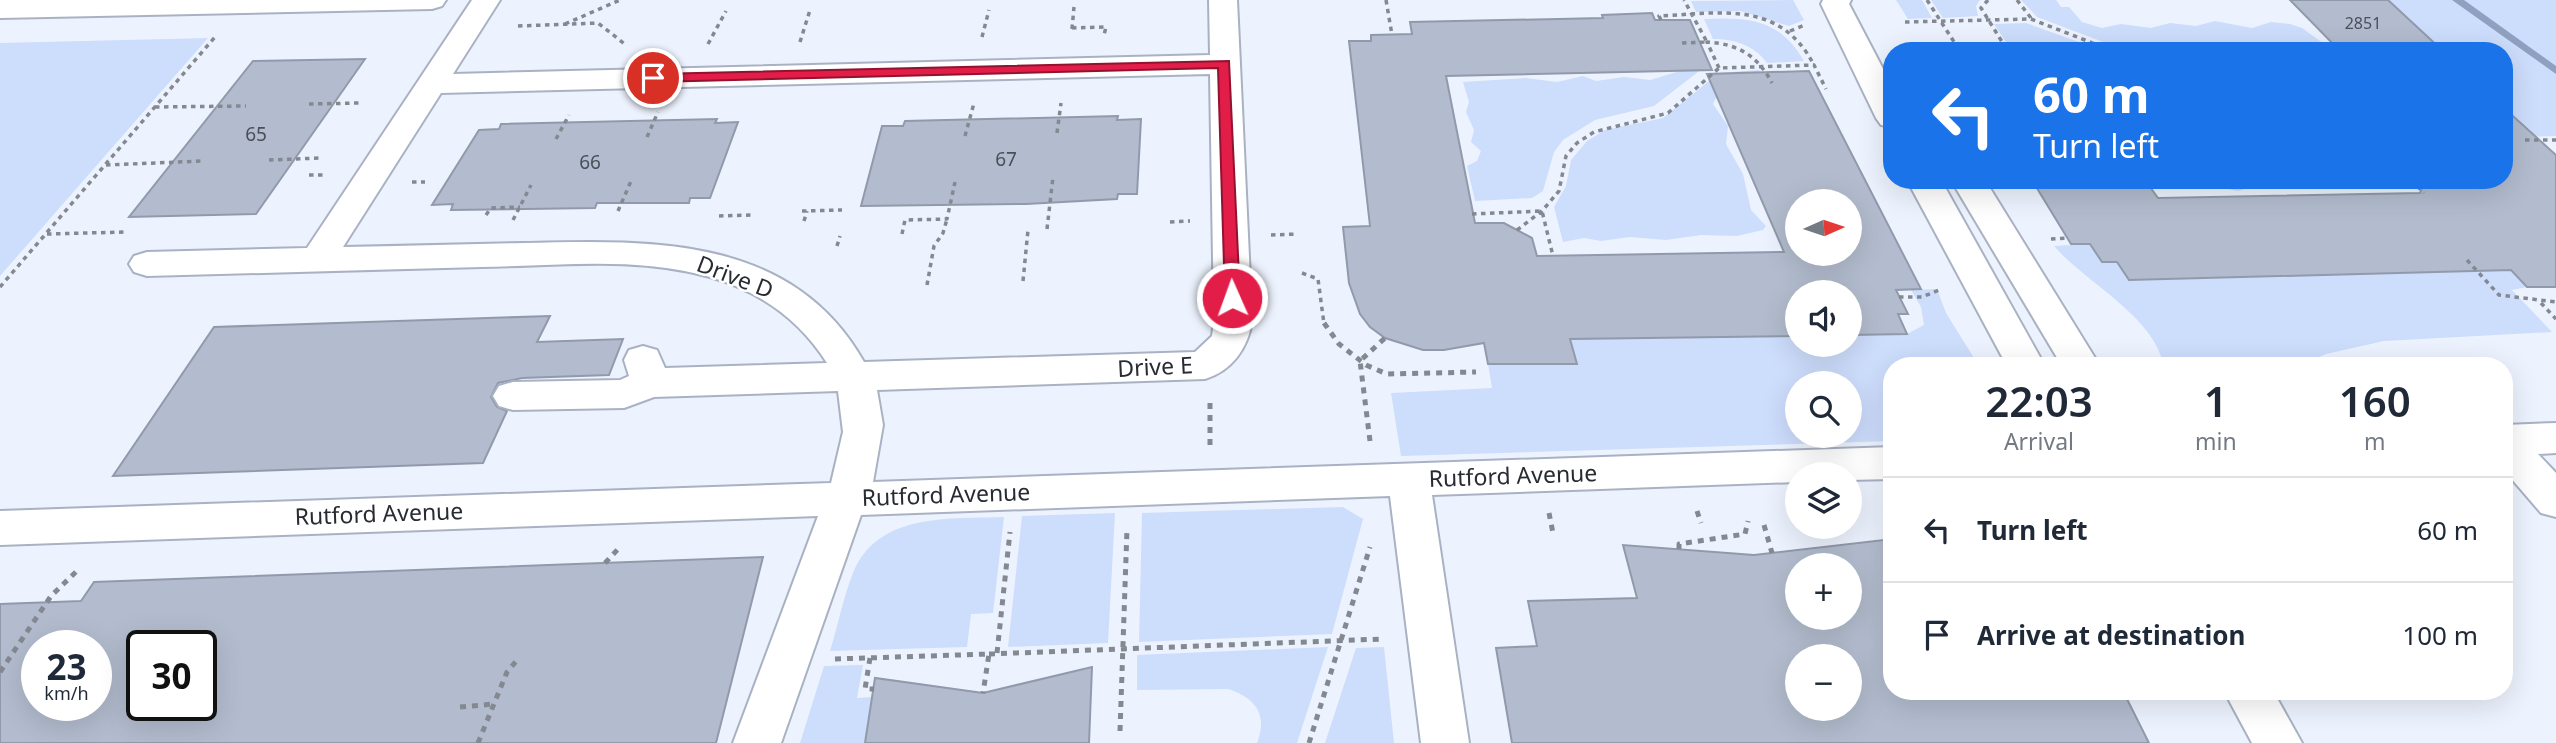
<!DOCTYPE html>
<meta charset="utf-8">
<style>
body{margin:0;font-family:"Noto Sans",sans-serif;background:#f2f2f3;color:#1f2937;height:100vh;display:flex;flex-direction:column;font-size:26px;white-space:nowrap}
*{box-sizing:border-box;margin:0}
p{font-size:23px;color:#747a83}
.icon{flex:none;width:38px;height:38px;fill:none;stroke:currentColor;stroke-width:2;stroke-linecap:round;stroke-linejoin:round}
.map{position:relative;flex:1;overflow:hidden}
.side{position:absolute;left:1883px;top:357px;width:630px;height:343px;display:flex;flex-direction:column;background:#fff;border-radius:28px;box-shadow:0 7px 28px #0002}
.side>*{flex:none}
.guide{position:absolute;left:1883px;top:42px;width:630px;height:147px;border-radius:28px;box-shadow:0 7px 28px #0002;background:#1a73e8;color:#fff;overflow:hidden}
.needle{width:46px;rotate:87deg}
.controls{position:absolute;left:1785px;top:189px;display:grid;gap:14px}
.controls a{display:grid;place-items:center;width:77px;height:77px;border-radius:50%;background:#fff;box-shadow:0 7px 28px #0002;font-size:35px}
.speed{position:absolute;left:21px;top:630px;display:flex;gap:14px;font-size:35px;font-weight:700;text-align:center}
.speed>*{display:grid;place-content:center;width:91px;height:91px;border-radius:50%;background:#fff;box-shadow:0 7px 28px #0002;line-height:1}
.speed small{font-size:18px;font-weight:400}
.speed .limit{border:4px solid #111;border-radius:10px;background:#fff;color:#111}
.pin{position:absolute;display:grid;place-items:center;width:60px;height:60px;color:#fff;margin:-30px;border:4px solid #fff;border-radius:50%;box-shadow:0 2px 7px #0007}
.me{position:absolute;width:77px;margin:-38px;rotate:358deg;stroke-linejoin:round;filter:drop-shadow(0 0 5px #0008)}
.turn{display:flex;align-items:center;gap:24px;height:147px;padding:0 35px;font-size:32px}
.turn .icon{width:91px;height:91px;stroke-width:2.5}
.turn b{display:block;font-size:49px;line-height:60px}
.eta{display:flex;justify-content:space-evenly;align-items:center;height:119px;text-align:center}
.eta b{font-size:42px;font-weight:600;line-height:49px}
ul{padding:0;list-style:none}
li{display:flex;align-items:center;gap:21px;height:105px;padding:0 35px;border-top:2px solid #e0e1e3}
li div{flex:1}
li b{display:block;font-size:26px}
li em{font-style:normal}
.map>svg:first-child{display:block}
</style>
<div class="map">
<svg width="2556" height="743" viewBox="0 0 2556 743">
<rect width="100%" height="100%" fill="#edf3fe"/>
<!-- green -->
<path fill="#cdddfc" fill-rule="evenodd" d="M1793 0 1804 20 1789 26 1740 11 1696 12 1691 1Z
M1896 0H1922L1932 18 1908 19Z
M1931 0H1980L1976 6 1978 16 1943 18Z
M2021 0H2056L2061 7H2069L2082 22 2102 28 2121 24 2151 28 2170 23 2196 26 2215 21 2252 28 2271 22 2290 24 2302 28 2334 51H2127L2037 17Z
M2388 0H2556V136L2521 137 2524 126 2504 108V51H2443Z
M1704 19C1749 17 1780 19 1804 61L1767 63C1754 45 1734 39 1713 39Z
M2026 23 2104 51H2064L2008 45 1994 24Z
M208 38 0 276V43Z
M1684 46H1702L1707 65 1654 106 1595 120 1563 140 1554 152 1543 191 1532 198 1475 201 1467 166 1477 161 1481 151 1471 142 1474 130 1466 112 1469 102 1463 82 1526 78 1557 82 1583 76 1596 81 1624 77 1650 80 1680 71Z
M1759 70 1764 81 1719 91 1713 104 1728 126 1726 144 1743 174 1751 210 1766 226 1763 230 1737 236 1701 235 1666 240 1630 237 1601 241 1584 238 1563 242 1554 207 1566 186 1571 160 1587 141 1605 130 1663 118 1719 73Z
M2171 180H2372L2360 188 2320 182 2292 188 2254 186 2238 191 2211 186 2191 187Z
M2090 244 2102 262H2117L2129 280 2452 272 2500 260 2527 287 2512 290 2552 332 2384 341 2326 354 2297 366H2164C2153 315 2087 284 2054 246Z
M1937 289 1946 313 1979 366H1892V441L1401 456 1391 393 1492 388 1488 364H1576L1570 339 1797 336V345H1850V335L1907 334 1924 325 1921 307 1911 290ZM1797 383H1850V436H1797Z
M1343 507 1363 519 1332 634 1139 642 1142 513Z
M1115 513 1108 643 1008 647 1022 516Z
M1004 517 993 613 971 614 967 647 830 651C838 625 843 598 853 573 878 512 950 519 1004 517Z
M1328 647 1297 743H1257C1268 715 1256 698 1228 689L1137 690V655Z
M1384 647 1394 743H1325L1356 648Z
M863 665 857 698 872 697 865 743H800L824 666Z"/>
<g fill="none" stroke-linecap="round" stroke-linejoin="round">
<!-- stream -->
<path fill="#8fa1c1" fill-rule="evenodd" d="M2452 0H2464L2556 66V74Z"/>
</g>
<!-- building -->
<path fill="#b2bcce" stroke="#919aab" stroke-width="2" fill-rule="evenodd" d="M2290 0H2388L2443 51H2340Z
M1652 13 1655 20H1690L1712 70 1446 76 1475 223H1504L1517 230 1532 238 1537 256 1784 252 1707 74 1809 71 1921 289 1896 290 1908 314H1898L1907 334 1850 335V292H1797V336L1570 339 1577 364H1488L1484 343 1444 350H1423L1385 338 1370 327 1360 314 1349 283 1343 227 1370 226 1349 41H1371V35L1412 34 1410 22 1603 18 1602 15ZM1797 201H1850V254H1797Z
M365 59 256 214 129 217 253 61Z
M2504 108 2556 155V287H2527L2511 270 2129 280 2117 262H2102L2090 244H2071L2032 180H2145L2158 198 2420 193 2425 180H2504Z
M1118 116 1117 120 1141 119 1137 194H1118L1117 199 1026 204 861 206 882 126H903L905 121Z
M717 119 715 123 738 122 710 198H690L689 203H597L595 208 451 210 453 204 432 205 479 130 499 129 501 124Z
M550 316 537 342 623 339 609 375 522 378 498 383 491 397 497 407 507 411 483 463 113 476 214 327Z
M1892 539V691H2123L2149 743H1512L1496 648 1537 646 1528 601 1637 598 1623 545 1754 555ZM1797 565H1850V618H1797ZM1797 656H1850V709H1797Z
M763 557 716 743H0V604L81 601 94 582ZM37 646H96V705H37ZM142 646H201V705H142Z
M1092 667 1089 743H865L875 678 983 693Z"/>
<g fill="none" stroke-linecap="round" stroke-linejoin="round">
<defs>
<path id="minor" d="M0 0H446L442 6 432 9 0 18Z
M472 0H500L453 74 1210 55 1209 0H1237L1252 321C1248 348 1232 371 1205 379L877 390 883 425 873 482 1892 447V479L1850 480V474H1797V482L1432 495 1469 743H1421L1390 496 861 515 781 743H733L818 516 0 545V511L831 483 843 432 838 391 654 397 624 408 513 410 499 406 493 396 499 386 513 382 620 380 629 376 624 360 629 350 643 346 657 350 665 368 827 363C800 320 759 291 710 277 636 256 558 266 482 267 371 270 259 273 147 276L134 272 129 264 134 256 147 252 307 248ZM1210 74 1214 321 1212 336 1195 352 864 362C792 235 652 240 524 243 464 244 404 246 343 247L441 93Z
M1823 0H1851L1849 4 1892 86V127L1881 125 1876 118 1821 4Z
M1907 180H1941L2045 366H2007Z
M1951 180H1985L2100 366H2062Z
M2556 423V453L2538 454 2556 473V517L2541 513 2504 470V425Z
M2224 691H2273L2302 743H2252Z"/>
</defs>
<!-- minor casing -->
<use href="#minor" stroke="#a9b2c3" stroke-width="4"/>
<!-- path-far1 -->
<path stroke="#848991" stroke-width="3.5" stroke-dasharray="4.5 4.5" stroke-linecap="butt" d="M1386 0 1392 35
M1927 0 1958 48 1962 49
M1988 0 1981 8 2004 45
M2017 0 2031 18
M1661 20 1659 16C1722 13 1780 0 1814 65
M1905 22 2031 19 2113 51
M565 24 620 0
M518 26 598 23 626 45
M1072 28 1106 27 1104 35
M1072 29 1074 7
M1790 31 1805 25
M982 37 989 10
M800 42 810 10
M1682 43 1707 42 1684 0
M708 44 726 11
M1719 68 1707 42C1738 44 1757 55 1772 83
M309 104 360 103
M155 107 246 106
M1057 133 1061 103
M965 136 974 103
M647 137 658 112
M556 139 569 115
M2525 140H2556
M269 160 321 158
M106 165 202 161
M309 175H326
M2411 180 2424 193
M412 182H425
M618 211 631 181
M802 211 842 210
M1472 214 1542 211 1553 256
M486 215 491 208 520 207
M719 216 753 215
M513 220 531 185
M804 221 807 211
M1170 222 1190 221
M1047 229 1053 177
M1517 230 1542 211 1559 191 1566 156 1577 143 1594 132 1668 113 1719 68 1814 65 1826 89
M47 234 126 232
M902 234 905 220 947 219 955 182
M1271 235 1298 234
M2051 239 2068 238
M837 246 840 236
M2467 260 2499 295 2556 302
M1302 273 1318 279 1324 324
M1023 281 1028 230
M927 285 934 246 943 233 947 219
M0 287 215 37
M1899 297H1922L1939 290
M2541 303 2556 319"/>
<!-- path -->
<path stroke="#848991" stroke-width="5" stroke-dasharray="6 6" stroke-linecap="butt" d="M1324 323 1339 344 1366 365 1387 374 1476 372
M1210 403V447
M1370 441 1360 361 1385 338
M1697 511 1701 523
M1549 513 1553 533
M1764 525 1772 553
M1679 549V544L1745 534 1748 521
M605 563 619 548
M997 653 1010 532
M989 654 1383 639
M870 658 865 689H874
M835 659 989 654 983 693
M0 672 51 596 80 568
M460 707 494 704
M1120 731 1127 529
M478 743 507 672 518 659
M1309 743 1370 547"/>
<!-- minor -->
<use href="#minor" fill="#fff" fill-rule="evenodd"/>
</g>
<!-- route -->
<path fill="#e11d48" stroke="#92132f" stroke-width="2" d="M1229 61 1240 298 1232 303 1225 298 1218 68 653 82 646 78 653 74Z"/>
<g text-anchor="middle" stroke-width="5" stroke-linejoin="round" paint-order="stroke">
<!-- far-number labels -->
<g font-size="16" fill="#4a5059">
<text x="2363" y="29">2851</text>
</g>
<!-- number labels -->
<g font-size="19" fill="#4a5059">
<text x="256" y="141">65</text>
<text x="1006" y="166">67</text>
<text x="590" y="169">66</text>
</g>
<!-- street labels -->
<g font-size="23" fill="#282c32" stroke="#fff">
<text transform="translate(735 277) rotate(21)" y="8">Drive D</text>
<text transform="translate(1155 367) rotate(-3)" y="8">Drive E</text>
<text transform="translate(1513 476) rotate(-2)" y="8">Rutford Avenue</text>
<text transform="translate(946 495) rotate(-2)" y="8">Rutford Avenue</text>
<text transform="translate(379 514) rotate(-2)" y="8">Rutford Avenue</text>
</g>
</g>
</svg>
<div class="controls">
<a><svg class="needle" viewBox="-14 -14 28 28"><path d="M0-13l5 13h-10z" fill="#e53935"/><path d="M0 13l5-13h-10z" fill="#747a83"/></svg></a>
<a><svg class="icon" aria-label="sound" viewBox="0 0 24 24"><path d="M4 9h4l5-4v14l-5-4H4zM17 9q2 3 0 6"/></svg></a>
<a><svg class="icon" aria-label="search" viewBox="0 0 24 24"><circle cx="10" cy="10" r="6"/><path d="M15 15l6 6"/></svg></a>
<a><svg class="icon" aria-label="layers" viewBox="0 0 24 24"><path d="M12 4l9 5-9 5-9-5zM3 14l9 5 9-5"/></svg></a>
<a>+</a>
<a>−</a>
</div>
<div class="speed"><div>23<small>km/h</small></div><div class="limit">30</div></div>
<div class="pin" style="left:653px;top:78px;background:#d93025"><svg class="icon" aria-label="arrive" viewBox="0 0 24 24"><path d="M6 21V4h12l-3 4 3 4H6"/></svg></div>
<svg class="me" style="left:1232px;top:298px" viewBox="-20 -20 40 40"><circle r="17" fill="#e11d48" stroke="#fff" stroke-width="3"/><path d="M0-11L8 9 0 5-8 9z" fill="#fff"/></svg>
<div class="guide">
<div class="turn"><svg class="icon" aria-label="left" viewBox="0 0 24 24"><path d="M17 20v-9H6M10 6l-5 5 5 5"/></svg><div><b>60 m</b>Turn left</div></div>
</div>
<section class="side">
<div class="eta">
<div><b>22:03</b><p>Arrival</p></div>
<div><b>1</b><p>min</p></div>
<div><b>160</b><p>m</p></div>
</div>
<ul>
<li><svg class="icon" aria-label="left" viewBox="0 0 24 24"><path d="M17 20v-9H6M10 6l-5 5 5 5"/></svg><div><b>Turn left</b></div><em>60 m</em></li>
<li><svg class="icon" aria-label="arrive" viewBox="0 0 24 24"><path d="M6 21V4h12l-3 4 3 4H6"/></svg><div><b>Arrive at destination</b></div><em>100 m</em></li>
</ul>
</section>
</div>
